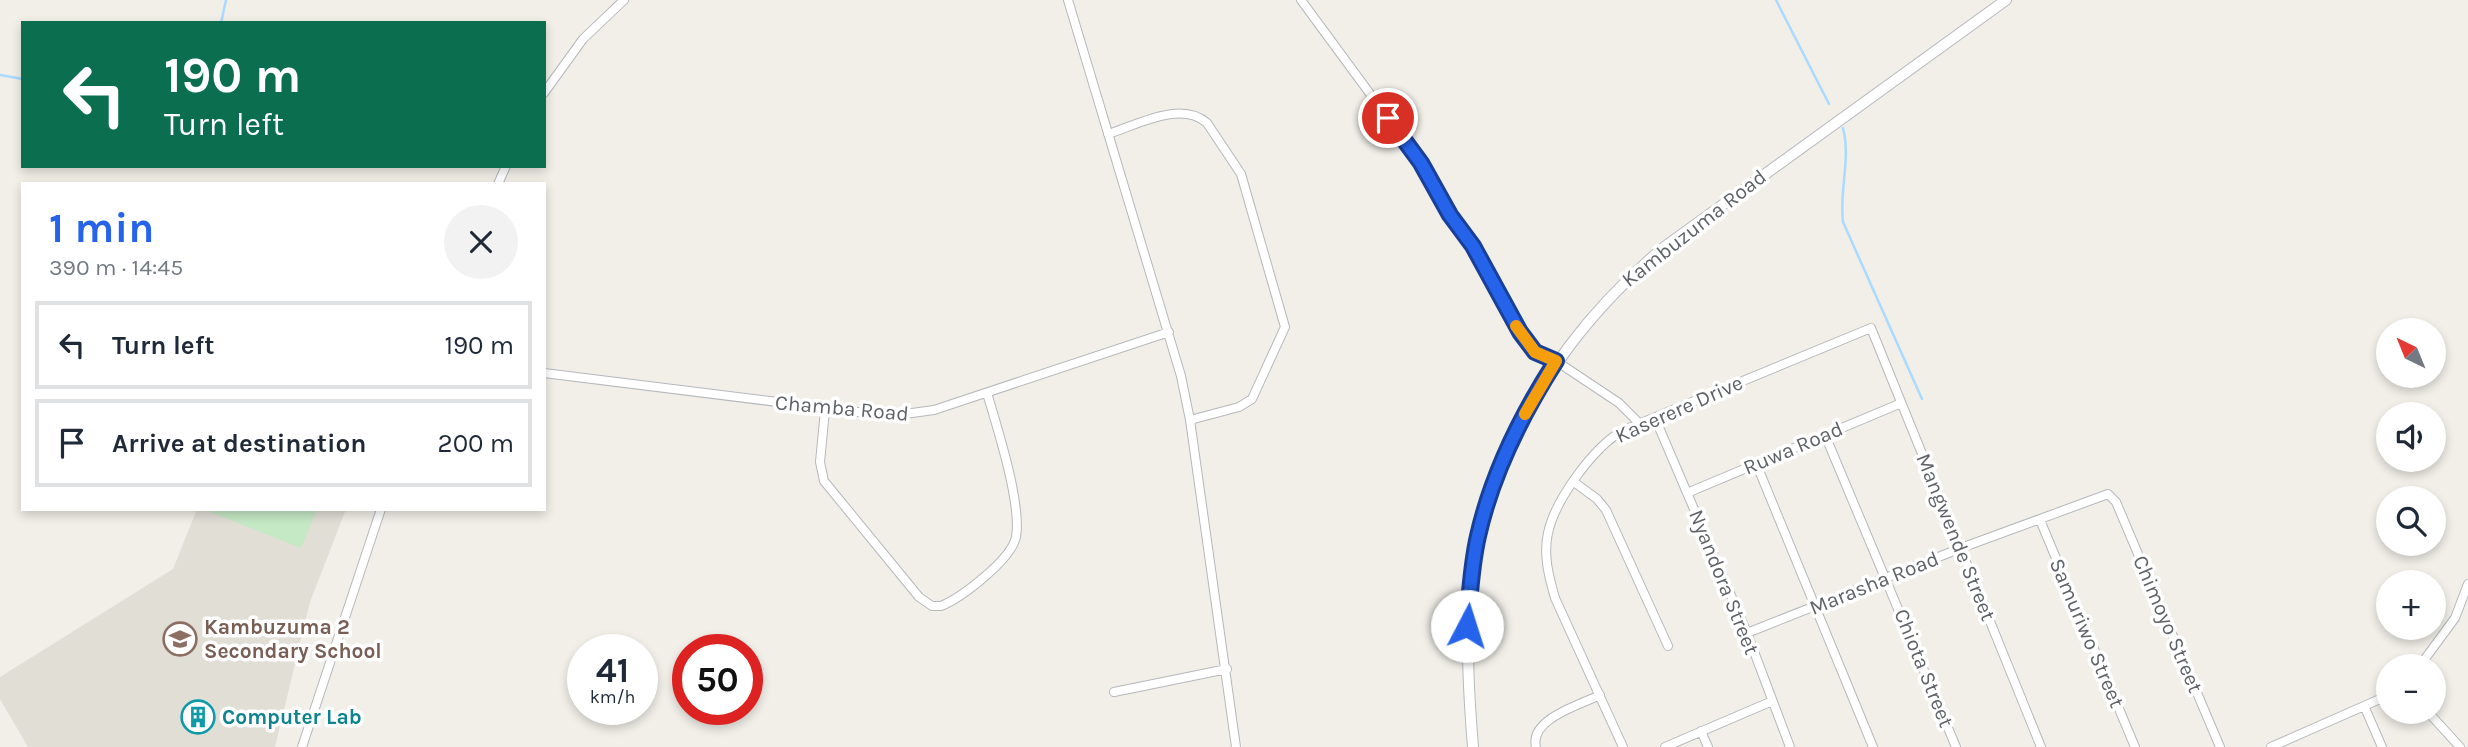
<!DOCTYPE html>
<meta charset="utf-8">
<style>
body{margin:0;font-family:Karla,sans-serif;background:#f2f2f3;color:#1f2937;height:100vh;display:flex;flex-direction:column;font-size:26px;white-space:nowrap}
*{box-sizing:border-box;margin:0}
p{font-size:23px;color:#747a83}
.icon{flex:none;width:38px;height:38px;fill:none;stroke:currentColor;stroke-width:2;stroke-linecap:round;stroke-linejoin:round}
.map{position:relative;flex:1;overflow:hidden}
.side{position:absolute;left:21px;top:182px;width:525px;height:329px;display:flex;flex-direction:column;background:#fff;border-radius:0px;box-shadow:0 4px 10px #0003}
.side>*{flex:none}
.banner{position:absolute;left:21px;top:21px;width:525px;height:147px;border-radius:0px;box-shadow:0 4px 10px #0003;background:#0b6e4f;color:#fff;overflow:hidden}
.needle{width:46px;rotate:317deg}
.buttons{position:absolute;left:2376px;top:318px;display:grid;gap:14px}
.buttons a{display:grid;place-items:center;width:70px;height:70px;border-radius:50%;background:#fff;box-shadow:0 4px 10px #0003;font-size:35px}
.speed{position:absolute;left:567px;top:634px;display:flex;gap:14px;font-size:35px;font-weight:700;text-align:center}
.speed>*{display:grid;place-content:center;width:91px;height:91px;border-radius:50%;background:#fff;box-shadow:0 4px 10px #0003;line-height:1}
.speed small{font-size:18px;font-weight:400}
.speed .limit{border:10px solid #d22;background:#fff;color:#111}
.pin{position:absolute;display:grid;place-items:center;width:60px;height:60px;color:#fff;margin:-30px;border:4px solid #fff;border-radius:50%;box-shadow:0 2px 7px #0007}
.me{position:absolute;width:77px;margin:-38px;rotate:5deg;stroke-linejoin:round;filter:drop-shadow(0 0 5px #0008)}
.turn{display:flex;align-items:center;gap:24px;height:147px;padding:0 28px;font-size:32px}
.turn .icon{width:91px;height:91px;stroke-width:2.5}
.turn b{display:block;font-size:49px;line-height:60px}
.round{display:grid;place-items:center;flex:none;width:74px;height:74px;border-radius:37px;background:#f2f2f3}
.summary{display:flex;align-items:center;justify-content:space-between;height:119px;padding:0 28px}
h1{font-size:42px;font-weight:700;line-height:52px;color:#2563eb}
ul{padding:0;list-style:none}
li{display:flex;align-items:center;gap:21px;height:88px;margin:0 14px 10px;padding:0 14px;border:4px solid #e0e1e3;border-radius:0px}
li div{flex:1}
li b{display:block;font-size:26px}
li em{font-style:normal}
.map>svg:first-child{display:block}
</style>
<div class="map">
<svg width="2468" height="747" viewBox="0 0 2468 747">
<rect width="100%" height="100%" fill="#f1efe8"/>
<!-- education -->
<path fill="#e1ded6" d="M197 509H346L310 602 275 747H28L0 699V677L173 569Z"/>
<!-- green -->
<path fill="#c5e8c5" d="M211 509H317L301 548 210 512Z"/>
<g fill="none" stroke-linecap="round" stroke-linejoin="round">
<!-- stream -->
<path stroke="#aadaff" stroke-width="2.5" d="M1776 0 1829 104
M153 23H173
M221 23 226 0
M0 75 23 79
M1843 128C1851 159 1839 191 1843 222L1922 399"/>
<defs>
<path id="street" d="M1068 0 1181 376 1190 420 1236 747
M1301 0 1421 163 1450 215 1473 246 1507 312 1535 352 1556 361 1619 403 1639 423
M544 93 583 39 624 0
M1108 134C1137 125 1181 100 1207 123L1241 174 1285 327 1252 399 1239 407 1190 420
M498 184 506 166
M544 373 890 416 934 410 1169 332
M825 410 820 462 824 481 919 597 932 606H941C961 598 1011 560 1016 537 1022 504 997 427 987 393
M1655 418 1747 633 1790 747
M1825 435 1956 747
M1756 463 1873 747
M1574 482 1597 499 1606 510 1668 646
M1687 493 1899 404
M2040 520 2135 747
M1747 633 1961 548 2108 494 2116 502 2220 747
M2419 667 2455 618 2468 584
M1114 692 1227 669
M2365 708 2382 747
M2428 712 2460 747
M1701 731 1708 747
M302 747 381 509
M1536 747C1529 719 1580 705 1600 695
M1623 747 1555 598C1549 577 1543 555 1548 533 1555 500 1594 446 1624 430L1871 328 2041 747
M1665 747 1770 702
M2271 747 2389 695"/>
<path id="secondary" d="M1473 747C1468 686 1465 627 1473 566 1477 530 1489 497 1503 464 1539 376 1591 309 1663 248L2006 0"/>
</defs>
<!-- street casing -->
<use href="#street" stroke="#b5b8bc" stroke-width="10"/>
<!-- secondary casing -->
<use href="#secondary" stroke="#b6babf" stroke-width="12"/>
<!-- street -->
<use href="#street" stroke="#fff" stroke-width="8"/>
<!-- secondary -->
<use href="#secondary" stroke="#fff" stroke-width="10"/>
</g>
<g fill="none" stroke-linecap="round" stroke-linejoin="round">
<defs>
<path id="route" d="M1388 118 1421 163 1450 215 1473 246 1520 332 1535 352 1556 361C1522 414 1492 474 1478 536 1471 566 1470 596 1467 626"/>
</defs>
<!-- route casing -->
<use href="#route" stroke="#184099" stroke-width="18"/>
<!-- route -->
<use href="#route" stroke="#2563eb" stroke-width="12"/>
<!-- slow -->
<path stroke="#f59e0b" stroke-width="12" d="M1516 326 1535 352 1556 361 1525 414"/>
</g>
<!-- icons -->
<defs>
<symbol id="school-ring" viewBox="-11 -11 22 22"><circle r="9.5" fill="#fff" stroke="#8d6e63" stroke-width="1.5"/><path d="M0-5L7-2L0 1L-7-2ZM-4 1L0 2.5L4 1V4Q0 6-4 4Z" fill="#8d6e63"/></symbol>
<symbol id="building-ring" viewBox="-11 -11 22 22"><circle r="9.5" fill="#fff" stroke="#0f9aa8" stroke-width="1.5"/><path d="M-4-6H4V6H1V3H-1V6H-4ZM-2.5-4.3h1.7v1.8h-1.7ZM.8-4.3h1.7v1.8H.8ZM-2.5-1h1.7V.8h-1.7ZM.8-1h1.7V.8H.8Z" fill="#0f9aa8"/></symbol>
</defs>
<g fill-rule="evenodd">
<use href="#school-ring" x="161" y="620" width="38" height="38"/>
<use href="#building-ring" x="179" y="698" width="38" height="38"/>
</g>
<g text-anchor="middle" stroke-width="7" stroke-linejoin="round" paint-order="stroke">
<!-- street labels -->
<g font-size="21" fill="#5f6368" stroke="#fff">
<text transform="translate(1694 228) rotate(-38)" y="7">Kambuzuma Road</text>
<text transform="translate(842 408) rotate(5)" y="7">Chamba Road</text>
<text transform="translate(1679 409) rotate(-24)" y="7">Kaserere Drive</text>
<text transform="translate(1793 448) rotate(-23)" y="7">Ruwa Road</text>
<text transform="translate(1956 537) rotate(68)" y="7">Mangwende Street</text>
<text transform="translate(1724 582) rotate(68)" y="7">Nyandora Street</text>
<text transform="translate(1874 583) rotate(-22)" y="7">Marasha Road</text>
<text transform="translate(2168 624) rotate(67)" y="7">Chimoyo Street</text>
<text transform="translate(2087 633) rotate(67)" y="7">Samuriwo Street</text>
<text transform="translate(1924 668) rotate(68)" y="7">Chiota Street</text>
</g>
<!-- education labels -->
<g font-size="21" font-weight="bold" fill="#785e54" stroke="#fff" text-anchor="start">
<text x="204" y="634">Kambuzuma 2<tspan x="204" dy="24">Secondary School</tspan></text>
</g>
<!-- culture labels -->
<g font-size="21" font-weight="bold" fill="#0d838f" stroke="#fff" text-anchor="start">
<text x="222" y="724">Computer Lab</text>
</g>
</g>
</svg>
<div class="buttons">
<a><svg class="needle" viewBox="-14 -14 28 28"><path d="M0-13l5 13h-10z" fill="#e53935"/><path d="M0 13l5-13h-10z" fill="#747a83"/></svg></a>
<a><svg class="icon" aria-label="sound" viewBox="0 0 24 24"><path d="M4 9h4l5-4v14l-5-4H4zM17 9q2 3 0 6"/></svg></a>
<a><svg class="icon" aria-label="search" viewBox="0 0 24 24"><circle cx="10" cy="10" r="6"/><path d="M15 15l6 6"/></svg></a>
<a>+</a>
<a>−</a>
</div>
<div class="speed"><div>41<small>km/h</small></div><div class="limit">50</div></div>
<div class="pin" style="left:1388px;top:118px;background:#d93025"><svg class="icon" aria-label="arrive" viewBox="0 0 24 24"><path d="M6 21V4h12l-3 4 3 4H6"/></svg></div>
<svg class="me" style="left:1467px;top:626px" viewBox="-20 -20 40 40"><circle r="19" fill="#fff"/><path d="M0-13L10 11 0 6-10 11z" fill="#2563eb"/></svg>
<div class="banner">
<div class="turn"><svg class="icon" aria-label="left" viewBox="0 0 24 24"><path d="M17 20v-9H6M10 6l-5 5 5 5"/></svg><div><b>190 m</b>Turn left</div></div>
</div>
<section class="side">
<div class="summary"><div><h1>1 min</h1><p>390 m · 14:45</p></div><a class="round"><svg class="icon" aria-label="close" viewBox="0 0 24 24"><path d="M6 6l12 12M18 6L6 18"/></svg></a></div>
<ul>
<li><svg class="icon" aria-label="left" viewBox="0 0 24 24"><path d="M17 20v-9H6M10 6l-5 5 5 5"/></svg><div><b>Turn left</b></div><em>190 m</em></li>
<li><svg class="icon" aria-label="arrive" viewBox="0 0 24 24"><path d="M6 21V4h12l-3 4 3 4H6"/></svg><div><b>Arrive at destination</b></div><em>200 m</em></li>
</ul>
</section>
</div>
